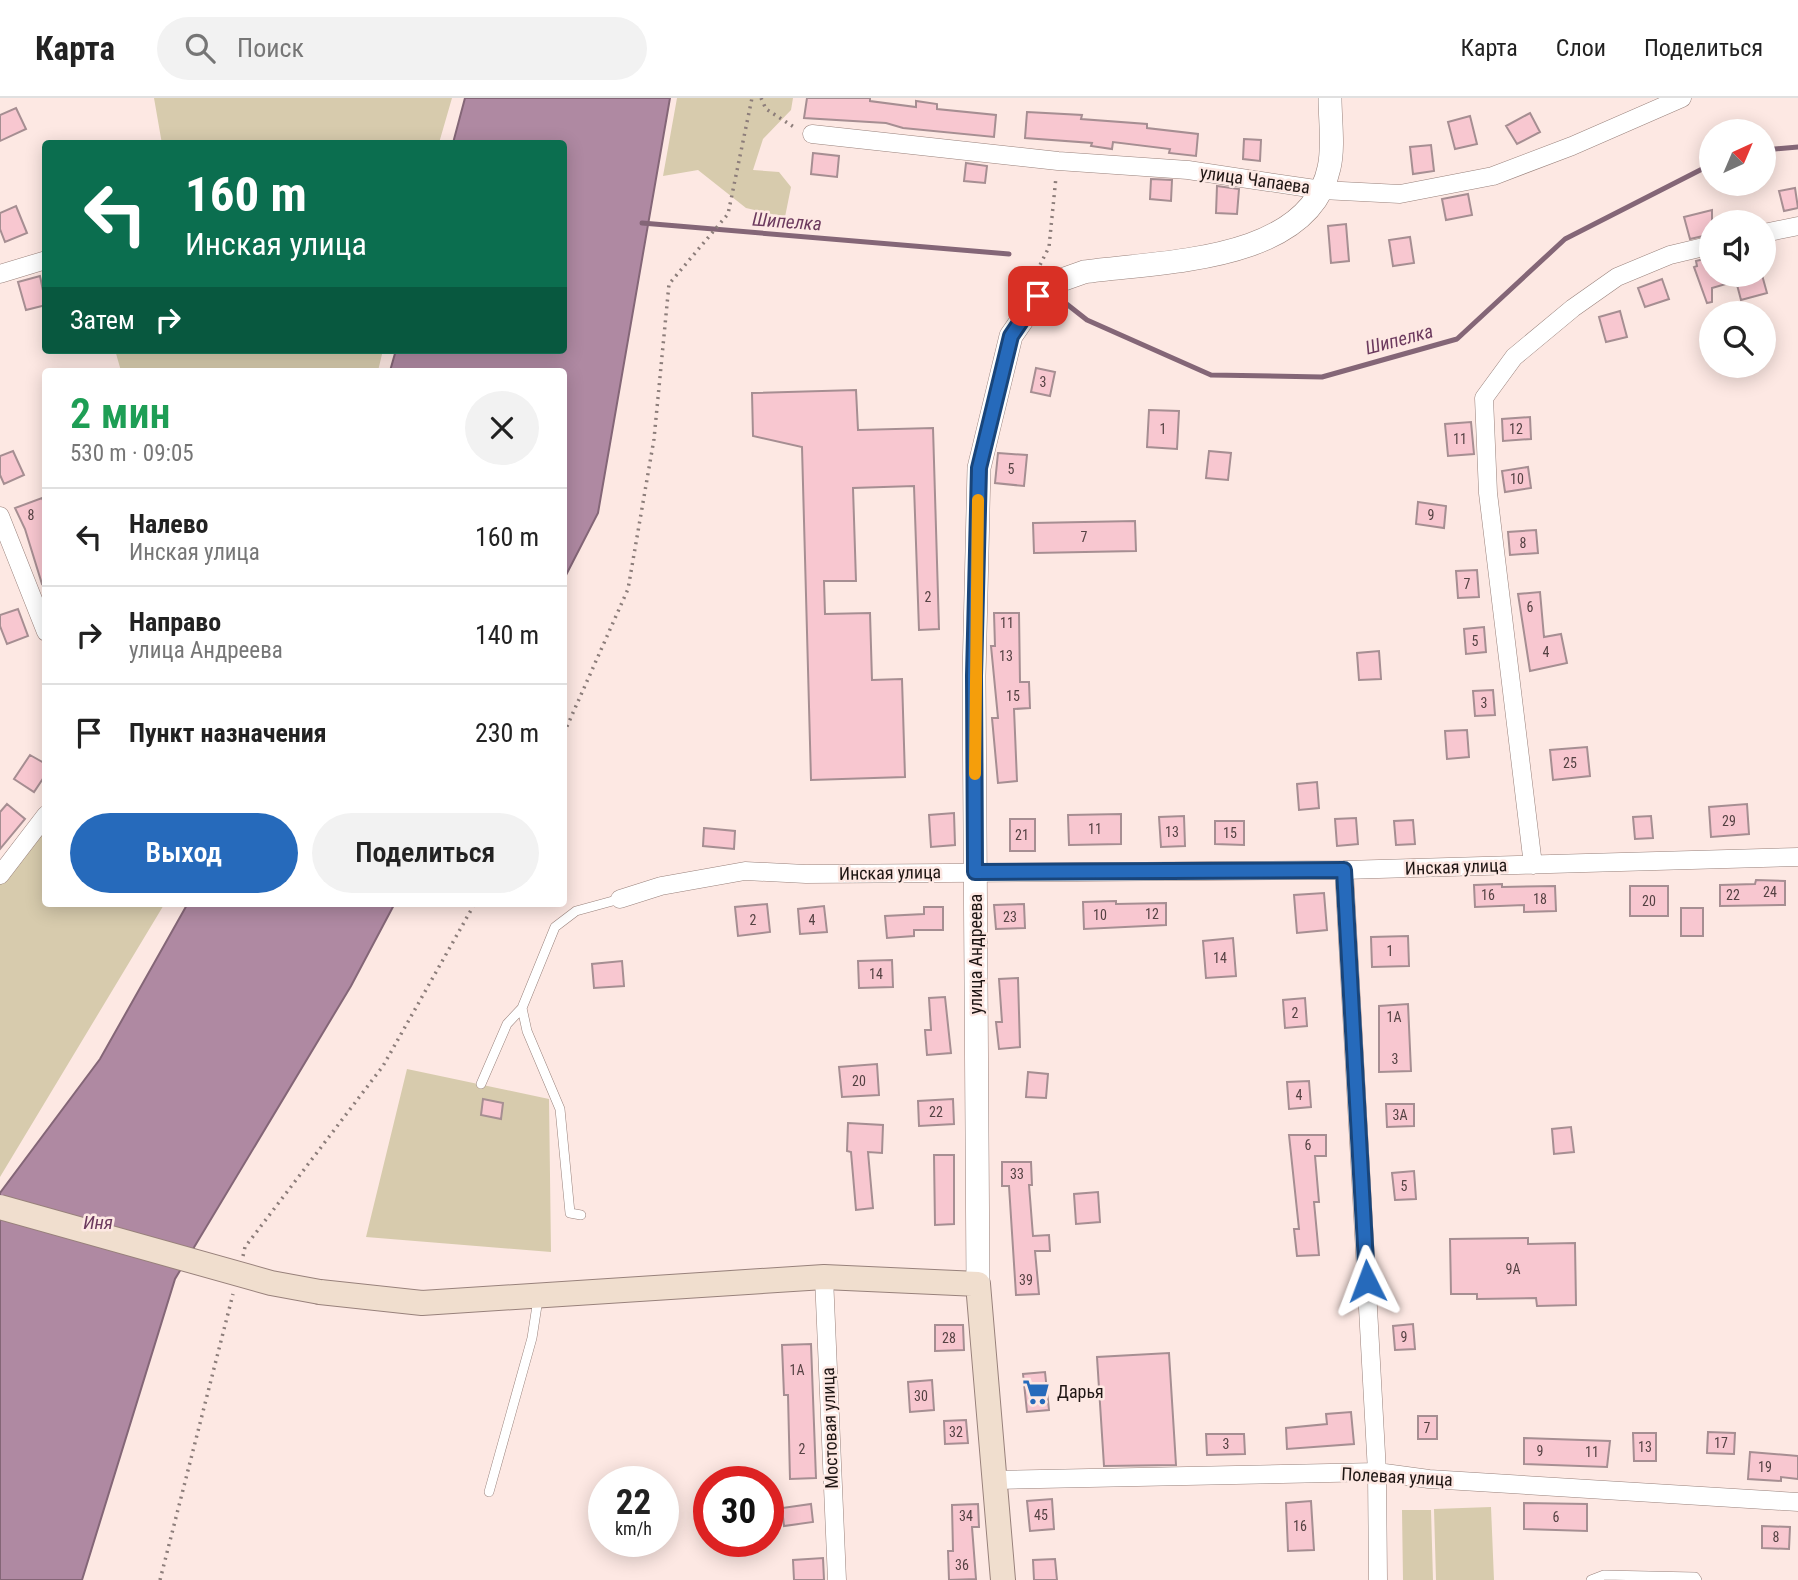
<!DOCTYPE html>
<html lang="ru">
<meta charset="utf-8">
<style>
body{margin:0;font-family:"Roboto Condensed",sans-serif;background:#f2f2f2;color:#222;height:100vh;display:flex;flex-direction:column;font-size:26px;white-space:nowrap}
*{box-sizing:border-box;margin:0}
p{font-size:23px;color:#767676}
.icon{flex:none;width:38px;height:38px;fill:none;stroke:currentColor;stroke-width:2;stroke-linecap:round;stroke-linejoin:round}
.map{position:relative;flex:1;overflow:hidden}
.details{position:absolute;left:42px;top:270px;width:525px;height:539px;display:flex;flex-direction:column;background:#fff;border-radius:7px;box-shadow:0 4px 18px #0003}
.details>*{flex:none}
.guide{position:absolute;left:42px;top:42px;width:525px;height:214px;border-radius:7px;box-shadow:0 4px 18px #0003;background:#0b6e4f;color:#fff;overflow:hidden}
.needle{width:46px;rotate:44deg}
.controls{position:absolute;left:1699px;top:21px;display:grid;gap:14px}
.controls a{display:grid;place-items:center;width:77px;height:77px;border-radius:50%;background:#fff;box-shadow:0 4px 18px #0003;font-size:35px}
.speed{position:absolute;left:588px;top:1368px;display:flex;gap:14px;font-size:35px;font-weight:700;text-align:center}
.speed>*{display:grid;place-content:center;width:91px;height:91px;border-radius:50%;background:#fff;box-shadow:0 4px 18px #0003;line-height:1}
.speed small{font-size:18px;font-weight:400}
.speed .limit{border:10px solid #d22;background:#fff;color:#111}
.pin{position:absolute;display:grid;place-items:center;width:60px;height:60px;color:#fff;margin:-30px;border-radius:14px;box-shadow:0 4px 10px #0006}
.me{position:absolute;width:77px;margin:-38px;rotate:357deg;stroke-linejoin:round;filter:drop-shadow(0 0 5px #0008)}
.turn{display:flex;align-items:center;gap:24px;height:147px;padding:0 28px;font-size:32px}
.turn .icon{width:91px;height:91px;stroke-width:2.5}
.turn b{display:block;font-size:49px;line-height:60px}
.then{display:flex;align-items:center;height:66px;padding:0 28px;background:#0003;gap:14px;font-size:26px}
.round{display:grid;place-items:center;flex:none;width:74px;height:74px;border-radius:37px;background:#f2f2f2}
.overview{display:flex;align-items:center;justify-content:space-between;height:119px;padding:0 28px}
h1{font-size:42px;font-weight:600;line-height:52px;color:#1e9e55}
.action{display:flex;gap:14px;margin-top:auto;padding:14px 28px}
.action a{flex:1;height:80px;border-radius:42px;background:#266abb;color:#fff;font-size:28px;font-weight:600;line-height:80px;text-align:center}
.action a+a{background:#f2f2f2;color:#222}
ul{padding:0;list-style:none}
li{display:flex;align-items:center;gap:21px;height:98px;padding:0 28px;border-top:2px solid #e0e0e0}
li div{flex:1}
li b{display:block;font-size:26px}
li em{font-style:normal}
header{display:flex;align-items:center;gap:42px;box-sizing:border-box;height:98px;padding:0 35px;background:#fff;border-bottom:2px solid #e0e0e0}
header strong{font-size:33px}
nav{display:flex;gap:38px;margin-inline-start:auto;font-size:24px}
.search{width:490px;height:63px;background:#f2f2f2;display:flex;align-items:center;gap:18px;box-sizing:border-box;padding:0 24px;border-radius:38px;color:#767676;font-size:26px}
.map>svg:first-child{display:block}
</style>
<header>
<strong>Карта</strong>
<div class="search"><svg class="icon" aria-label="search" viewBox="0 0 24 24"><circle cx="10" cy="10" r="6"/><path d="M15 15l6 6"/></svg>Поиск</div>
<nav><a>Карта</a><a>Слои</a><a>Поделиться</a></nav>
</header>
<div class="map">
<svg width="1798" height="1482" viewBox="0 0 1798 1482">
<rect width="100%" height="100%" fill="#fde8e3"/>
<!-- green -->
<path fill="#d7cbad" d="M154 0H452L439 45 162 46Z
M677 0H793L791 12 763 41 753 72 779 74 791 89 785 119 746 110 698 72 663 78Z
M115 252H383L378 273H121Z
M45 718 46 805H165L0 1079V782Z
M407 971 549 1001 551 1154 366 1139Z
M1491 1409 1494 1482H1436L1434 1411Z
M1402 1412H1431L1433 1482H1403Z"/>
<!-- water -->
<path fill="#af89a2" stroke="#846677" stroke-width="2" d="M465 0H670L598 415 564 481V273H390L396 252H564V46L453 45Z
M188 805H395L351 888 175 1181 82 1482H0V1095L100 961Z"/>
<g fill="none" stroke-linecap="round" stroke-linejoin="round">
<!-- stream -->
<path stroke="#846677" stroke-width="5" d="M1764 52 1798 49
M642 125 1009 156
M1059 200 1087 222 1211 277 1322 279 1457 241 1565 141 1712 66"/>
</g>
<!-- building -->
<path fill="#f8c7d0" stroke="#a68e92" stroke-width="2" d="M807 0H870V3L916 9V3L937 6V11L996 17 994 39 903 30 886 25 804 20Z
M16 10 26 31 0 43V17Z
M1027 14 1082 17 1081 21 1147 26V30L1198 36 1196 58 1169 55 1170 51 1113 44 1112 51 1091 48 1092 45 1025 40Z
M1530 15 1540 34 1517 46 1506 28Z
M1470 18 1477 46 1455 51 1448 24Z
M1244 41 1261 42 1260 63 1243 61Z
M1431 47 1434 73 1413 76 1410 49Z
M813 55 839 58 837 79 811 76Z
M966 65 987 68 985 85 964 83Z
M1151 81 1172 82 1171 103 1150 101Z
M1217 88 1239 91 1237 116 1216 115Z
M1795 90 1798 110 1784 113 1779 93Z
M1468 96 1472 117 1446 122 1442 101Z
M16 108 27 135 5 144 0 131V115Z
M1712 112V136L1690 141 1684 119Z
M1346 126 1349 163 1331 165 1328 128Z
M1410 139 1414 165 1393 168 1389 142Z
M1712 159V177H1762L1767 195 1741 202 1736 183 1712 190V204L1707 205 1694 169 1697 168 1696 163Z
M40 178 46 207 26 212 18 184Z
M1662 181 1669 201 1645 209 1638 190Z
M1620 213 1627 239 1606 244 1599 219Z
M1036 270 1055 274 1050 298 1031 294Z
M856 292 858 332 933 330 939 531 919 532 914 388 853 390 856 483H824L825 516 870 515 872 582 902 581 905 679 811 682 802 349 753 338 752 295Z
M1149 312 1179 313 1177 351 1147 349Z
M1530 319 1531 341 1503 343 1502 321Z
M1471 324 1474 356 1448 358 1445 326Z
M13 353 24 377 4 386 0 377V358Z
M1209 353 1231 355 1228 382 1206 380Z
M998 355 1027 357 1024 388 995 385Z
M1528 369 1531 390 1505 394 1502 373Z
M42 400 46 409V485L42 486 25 431 15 410Z
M1418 404 1446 408 1444 430 1416 426Z
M1135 423 1136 453 1034 455 1033 425Z
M1536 432 1538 455 1510 457 1508 434Z
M1477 472 1479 499 1458 500 1456 473Z
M1540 494 1544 539 1561 536 1567 565 1530 573 1518 496Z
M18 511 28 538 7 546 0 528V517Z
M994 515H1019L1020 584H1029L1030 610 1014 611 1017 683 998 685 992 620H998L991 548H995Z
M1484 529 1486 554 1466 556 1464 531Z
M1379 553 1381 581 1359 582 1357 555Z
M1493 592 1495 617 1475 618 1473 593Z
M1467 632 1469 659 1447 661 1445 633Z
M1587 649 1590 678 1553 682 1550 652Z
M30 657 46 666V676L34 694 14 681Z
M1317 684 1319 710 1299 712 1297 686Z
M7 706 25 721 0 751V714Z
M1747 706 1749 736 1711 739 1709 709Z
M954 715 955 747 931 749 929 717Z
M1121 716V746L1069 747 1068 717Z
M1184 718 1185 748 1161 749 1159 719Z
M1651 718 1653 740 1635 741 1633 719Z
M1356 720 1358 746 1337 748 1335 721Z
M1010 721H1035V753H1010Z
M1413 722 1415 746 1396 747 1394 723Z
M1215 723H1244V747L1215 746Z
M704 730 735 733 734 751 703 748Z
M1756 782 1785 783V807L1720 808V787L1755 786Z
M1502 786V789L1555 788 1556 813 1524 814V807L1475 809 1474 787Z
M1630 788H1668V818H1630Z
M1324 795 1327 832 1297 835 1294 797Z
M1116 803V806L1166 805V827L1084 831 1083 804Z
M767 806 770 834 738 838 735 809Z
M1024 806 1025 830 996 831 994 807Z
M824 808 827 834 800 836 798 811Z
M924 809H943V832H914V838L887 840 885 818 924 816Z
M1681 810H1703V838H1681Z
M1408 838 1409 868 1372 869 1371 839Z
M1233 840 1236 878 1206 880 1203 843Z
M892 862 893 889 859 890 858 863Z
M622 863 624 888 594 890 592 866Z
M1018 880 1020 949 999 951 996 924H1002L999 881Z
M945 899 951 955 927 957 925 932H931L929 900Z
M1305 900 1307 928 1285 930 1283 902Z
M1408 906 1411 973 1379 974V908Z
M877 966 879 997 842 999 839 969Z
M1028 974 1048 976 1046 1000 1026 999Z
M1309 983 1311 1009 1289 1011 1287 984Z
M483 1001 503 1005 501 1021 481 1017Z
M953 1001 954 1026 919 1028 918 1003Z
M1386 1006H1414V1028L1387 1029Z
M848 1025 883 1027 882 1055 868 1054 873 1110 856 1112 851 1054 847 1053Z
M1571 1029 1574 1054 1554 1056 1552 1031Z
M1289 1037H1326V1058H1315L1319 1104H1314L1319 1157 1297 1158 1294 1131H1299Z
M934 1057H954V1126L935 1127Z
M1002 1064H1031L1032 1087H1029L1033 1138 1049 1137 1050 1153H1035L1039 1196 1016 1197 1009 1088H1002Z
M1414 1073 1416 1101 1395 1102 1392 1075Z
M1098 1094 1100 1124 1076 1126 1074 1096Z
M1528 1140V1146L1575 1145 1576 1207 1537 1208 1536 1200 1477 1201V1196H1451L1450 1141Z
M1413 1226 1415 1251 1395 1252 1393 1228Z
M935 1227H963L964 1252 935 1253Z
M811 1246 816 1380 790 1381 788 1297H784L782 1247Z
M1169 1255 1176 1367 1104 1368 1097 1259Z
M1045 1274 1049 1312 1027 1314 1023 1276Z
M932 1282 934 1312 910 1314 908 1284Z
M1351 1314 1354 1346 1287 1351 1286 1330 1327 1326 1326 1316Z
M1418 1318H1437V1341H1418Z
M966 1322 968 1345 945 1346 944 1323Z
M1708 1334 1735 1335 1734 1356 1707 1355Z
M1633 1335H1656V1363H1634Z
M1206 1336H1244L1245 1356 1207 1357Z
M1524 1340 1610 1343 1607 1369 1524 1366Z
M1750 1354 1798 1358V1381L1781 1379V1383L1748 1381Z
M1052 1401 1054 1431 1030 1433 1027 1403Z
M1311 1403 1314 1452 1288 1453 1286 1405Z
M1524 1405 1587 1406V1433L1524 1431Z
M811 1406 813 1424 784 1428 782 1410Z
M978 1406 979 1429H972L976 1481 949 1482 948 1453H953L952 1407Z
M1762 1428 1790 1429 1789 1451 1762 1450Z
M823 1460 824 1482H794L793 1462Z
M1055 1461 1057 1482H1034L1033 1462Z"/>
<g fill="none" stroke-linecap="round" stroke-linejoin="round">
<defs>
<path id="service" d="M481 986 507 926 522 910
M581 1117 570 1115 560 1011 527 933 522 910 555 829 576 813 620 801
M489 1394 532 1240 538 1201
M1591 1482 1604 1477 1695 1479 1697 1482"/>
<path id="minor" d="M812 36 1058 63 1188 72 1322 92 1400 96 1493 78 1572 48 1682 0
M1764 135 1798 128
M0 176 46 162
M0 418 46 534
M1533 767 1488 395 1484 300 1514 259 1573 210 1617 179 1670 157 1712 147
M1344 772 1377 1374 1378 1482
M0 777 46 717
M620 801 661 788 745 773 806 776 1344 772 1798 759
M824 1179 837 1482
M995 1382 1377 1374 1429 1381 1798 1404"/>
<path id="tertiary" d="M978 1186 974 578 979 370 1011 238 1038 199 1053 185 1084 174C1161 163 1309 165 1329 70 1334 49 1330 22 1330 0"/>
<path id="secondary" d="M320 1194 422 1205 824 1179 978 1186 1003 1482"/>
</defs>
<!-- service casing -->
<use href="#service" stroke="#98817b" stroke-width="10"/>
<!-- minor casing -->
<use href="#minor" stroke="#98817b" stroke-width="19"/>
<!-- tertiary casing -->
<use href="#tertiary" stroke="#98817b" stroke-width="24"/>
<!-- secondary casing -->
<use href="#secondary" stroke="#98817b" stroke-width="26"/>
<!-- path -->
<path stroke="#8c7d7a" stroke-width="3.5" stroke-dasharray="2 5" stroke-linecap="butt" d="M761 0 766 11 797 31
M1037 173 1049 149 1056 79
M564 635 628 491 654 341 669 186 728 116 752 0
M243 1158 245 1149 383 968 475 805
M160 1482 233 1196"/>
<!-- service -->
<use href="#service" stroke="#fff" stroke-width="9"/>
<!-- minor -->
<use href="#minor" stroke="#fff" stroke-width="18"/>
<!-- tertiary -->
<use href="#tertiary" stroke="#fff" stroke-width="23"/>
<!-- secondary -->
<use href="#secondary" stroke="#f0dece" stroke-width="24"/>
<defs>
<path id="secondary-bridge" d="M0 1109 271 1185 320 1194"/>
</defs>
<!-- secondary-bridge casing -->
<use href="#secondary-bridge" stroke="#98817b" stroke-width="26" stroke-linecap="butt"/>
<!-- secondary-bridge -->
<use href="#secondary-bridge" stroke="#f0dece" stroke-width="24"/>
</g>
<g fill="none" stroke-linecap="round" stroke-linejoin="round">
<defs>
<path id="route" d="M1038 198 1011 238 979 370 974 578 975 774 1344 772 1367 1183"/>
</defs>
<!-- route casing -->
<use href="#route" stroke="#19457a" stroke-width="18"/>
<!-- route -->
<use href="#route" stroke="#266abb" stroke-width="12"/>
<!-- slow -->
<path stroke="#f59e0b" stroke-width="12" d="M975 676 978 402"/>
</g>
<!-- icons -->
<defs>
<symbol id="supermarket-bare" viewBox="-9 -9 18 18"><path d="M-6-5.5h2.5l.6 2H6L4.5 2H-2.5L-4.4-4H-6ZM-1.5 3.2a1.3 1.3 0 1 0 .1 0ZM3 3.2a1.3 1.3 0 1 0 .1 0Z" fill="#266abb" stroke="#fde8e3" stroke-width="2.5" paint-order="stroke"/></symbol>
</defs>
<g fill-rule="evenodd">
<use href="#supermarket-bare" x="1017" y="1275" width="38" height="38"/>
</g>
<g text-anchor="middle" stroke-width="5" stroke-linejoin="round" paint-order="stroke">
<!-- number labels -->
<g font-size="14" fill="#554243">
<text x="1043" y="289">3</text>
<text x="1163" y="336">1</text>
<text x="1516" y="336">12</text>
<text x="1460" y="346">11</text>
<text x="1011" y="376">5</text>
<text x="1517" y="386">10</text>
<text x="31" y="422">8</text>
<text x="1431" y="422">9</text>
<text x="1084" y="444">7</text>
<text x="1523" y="450">8</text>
<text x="1467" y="491">7</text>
<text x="928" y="504">2</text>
<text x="1530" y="514">6</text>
<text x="1007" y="530">11</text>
<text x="1475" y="548">5</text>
<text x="1546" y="559">4</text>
<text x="1006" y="563">13</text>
<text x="1013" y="603">15</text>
<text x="1484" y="610">3</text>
<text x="1570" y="670">25</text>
<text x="1729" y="728">29</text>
<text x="1095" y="736">11</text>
<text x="1172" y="739">13</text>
<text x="1230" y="740">15</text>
<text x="1022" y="742">21</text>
<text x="1770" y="799">24</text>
<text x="1488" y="802">16</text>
<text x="1733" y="802">22</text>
<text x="1540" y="806">18</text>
<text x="1649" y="808">20</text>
<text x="1152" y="821">12</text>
<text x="1100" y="822">10</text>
<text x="1010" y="824">23</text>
<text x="753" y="827">2</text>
<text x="812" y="827">4</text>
<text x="1390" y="858">1</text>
<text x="1220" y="865">14</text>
<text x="876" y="881">14</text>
<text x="1295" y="920">2</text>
<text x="1394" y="924">1А</text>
<text x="1395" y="966">3</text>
<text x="859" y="988">20</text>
<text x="1299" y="1002">4</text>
<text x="936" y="1019">22</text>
<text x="1400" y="1022">3А</text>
<text x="1308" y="1052">6</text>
<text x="1017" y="1081">33</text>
<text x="1404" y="1093">5</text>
<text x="1513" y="1176">9А</text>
<text x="1026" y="1187">39</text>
<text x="1404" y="1244">9</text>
<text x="949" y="1245">28</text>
<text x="797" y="1277">1А</text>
<text x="921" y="1303">30</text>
<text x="1427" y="1335">7</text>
<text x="956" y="1339">32</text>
<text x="1721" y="1350">17</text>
<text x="1226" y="1351">3</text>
<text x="1645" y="1354">13</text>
<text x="802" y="1356">2</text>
<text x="1540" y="1358">9</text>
<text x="1592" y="1359">11</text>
<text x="1765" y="1374">19</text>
<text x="1041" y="1422">45</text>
<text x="966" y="1423">34</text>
<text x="1556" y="1424">6</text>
<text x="1300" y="1433">16</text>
<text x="1776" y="1444">8</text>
<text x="962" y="1472">36</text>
</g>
<!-- street labels -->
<g font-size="18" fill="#1f1614" stroke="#fde8e3">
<text transform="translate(1255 82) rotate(8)" y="6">улица Чапаева</text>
<text transform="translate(1456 769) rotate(-2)" y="6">Инская улица</text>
<text transform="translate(890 775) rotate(-1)" y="6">Инская улица</text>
<text transform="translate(976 856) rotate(-90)" y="6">улица Андреева</text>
<text transform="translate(830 1330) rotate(-92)" y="6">Мостовая улица</text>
<text transform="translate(1397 1379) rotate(3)" y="6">Полевая улица</text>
</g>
<!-- poi labels -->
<g font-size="18" fill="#1f1614" stroke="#fde8e3" text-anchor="start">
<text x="1057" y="1300">Дарья</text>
</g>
<!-- water labels -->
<g font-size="19" font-style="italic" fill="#6c3a5e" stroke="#fde8e3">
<text transform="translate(787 123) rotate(4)" y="7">Шипелка</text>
<text transform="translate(1399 241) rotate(-15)" y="7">Шипелка</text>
<text x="98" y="1131">Иня</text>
</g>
</g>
</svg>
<div class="controls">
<a><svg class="needle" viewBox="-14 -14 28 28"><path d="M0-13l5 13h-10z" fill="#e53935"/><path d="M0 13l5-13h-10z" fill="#767676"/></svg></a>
<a><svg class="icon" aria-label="sound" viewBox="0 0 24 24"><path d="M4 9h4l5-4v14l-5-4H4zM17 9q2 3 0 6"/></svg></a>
<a><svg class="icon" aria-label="search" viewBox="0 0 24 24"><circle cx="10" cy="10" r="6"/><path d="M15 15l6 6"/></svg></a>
</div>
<div class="speed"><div>22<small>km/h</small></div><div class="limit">30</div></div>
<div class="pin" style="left:1038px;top:198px;background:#d93025"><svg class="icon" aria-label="arrive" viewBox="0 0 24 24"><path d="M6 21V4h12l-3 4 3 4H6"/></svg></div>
<svg class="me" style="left:1367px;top:1183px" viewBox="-20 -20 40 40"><path d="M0-17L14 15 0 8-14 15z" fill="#266abb" stroke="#fff" stroke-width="4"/></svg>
<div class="guide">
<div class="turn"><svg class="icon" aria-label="left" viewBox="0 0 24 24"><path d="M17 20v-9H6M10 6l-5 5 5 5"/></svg><div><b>160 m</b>Инская улица</div></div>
<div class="then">Затем<svg class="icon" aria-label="right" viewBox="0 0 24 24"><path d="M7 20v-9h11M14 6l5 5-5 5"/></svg></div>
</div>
<section class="details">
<div class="overview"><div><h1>2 мин</h1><p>530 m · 09:05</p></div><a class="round"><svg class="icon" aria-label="close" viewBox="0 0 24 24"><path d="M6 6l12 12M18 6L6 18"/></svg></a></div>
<ul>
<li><svg class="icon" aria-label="left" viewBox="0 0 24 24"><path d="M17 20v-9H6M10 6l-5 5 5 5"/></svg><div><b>Налево</b><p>Инская улица</p></div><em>160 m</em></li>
<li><svg class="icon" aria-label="right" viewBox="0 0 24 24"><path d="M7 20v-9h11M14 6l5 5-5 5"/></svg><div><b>Направо</b><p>улица Андреева</p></div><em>140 m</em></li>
<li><svg class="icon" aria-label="arrive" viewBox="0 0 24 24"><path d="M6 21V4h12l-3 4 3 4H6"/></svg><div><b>Пункт назначения</b></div><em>230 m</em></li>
</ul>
<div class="action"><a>Выход</a><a>Поделиться</a></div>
</section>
</div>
